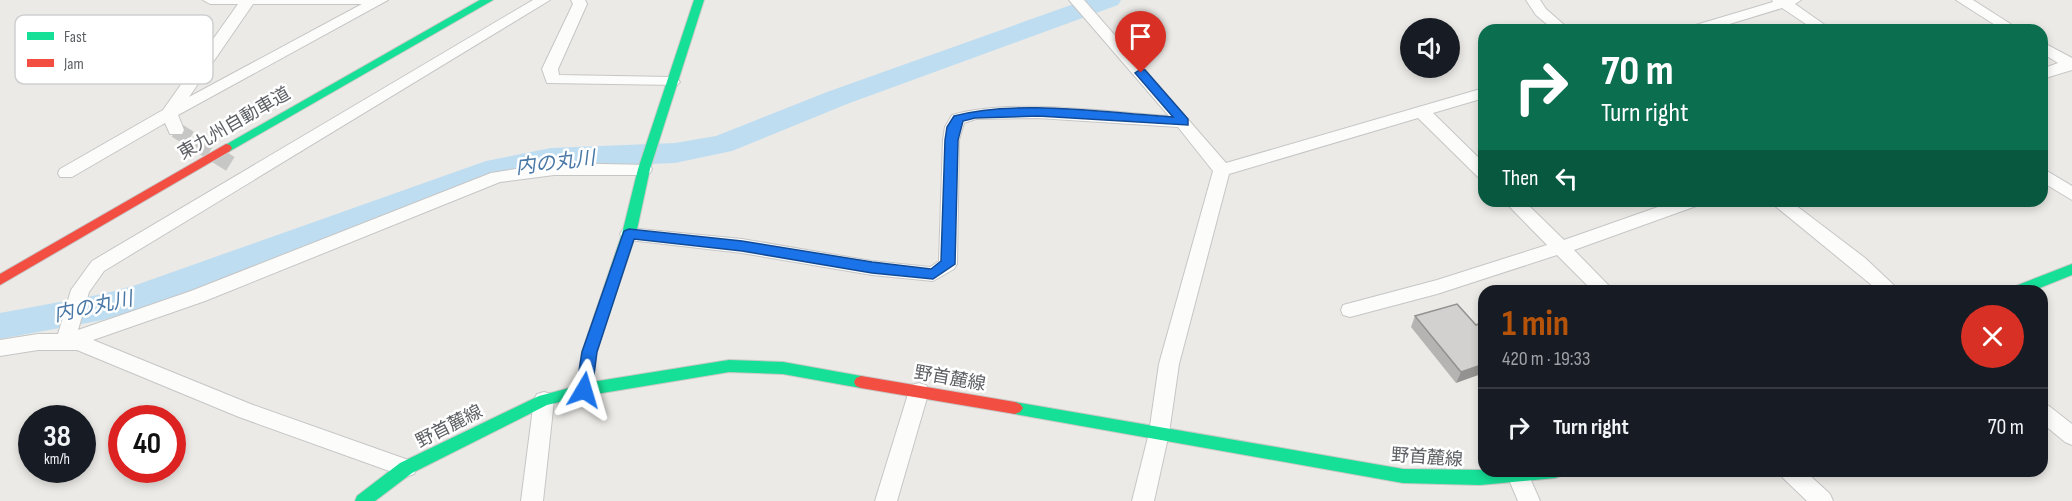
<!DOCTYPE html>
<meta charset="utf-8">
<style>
body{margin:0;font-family:"Sofia Sans Condensed","Noto Sans JP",sans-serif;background:#242831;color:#f1f3f6;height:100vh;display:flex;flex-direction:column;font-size:22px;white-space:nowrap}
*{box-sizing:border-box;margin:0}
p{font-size:20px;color:#9ea1a6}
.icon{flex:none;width:33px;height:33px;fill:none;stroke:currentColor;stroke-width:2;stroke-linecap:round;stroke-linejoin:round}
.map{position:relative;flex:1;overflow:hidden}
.sheet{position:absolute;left:1478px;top:285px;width:570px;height:192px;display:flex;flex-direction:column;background:#171b24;border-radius:18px;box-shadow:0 3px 9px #0003}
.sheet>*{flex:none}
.hud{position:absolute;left:1478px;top:24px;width:570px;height:183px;border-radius:18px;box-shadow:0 3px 9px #0003;background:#0b6e4f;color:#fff;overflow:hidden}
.buttons{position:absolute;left:1400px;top:18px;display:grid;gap:12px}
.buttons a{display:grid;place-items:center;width:60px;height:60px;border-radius:50%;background:#171b24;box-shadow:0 3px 9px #0003;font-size:30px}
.speed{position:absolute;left:18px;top:405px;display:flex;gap:12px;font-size:30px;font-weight:700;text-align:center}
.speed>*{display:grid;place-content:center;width:78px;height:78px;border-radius:50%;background:#171b24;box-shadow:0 3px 9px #0003;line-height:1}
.speed small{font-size:15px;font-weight:400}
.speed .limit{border:9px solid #d22;background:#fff;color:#111}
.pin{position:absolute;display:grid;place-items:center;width:51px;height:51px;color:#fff;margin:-62px -26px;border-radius:50% 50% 50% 0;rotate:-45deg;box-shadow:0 0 6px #0007}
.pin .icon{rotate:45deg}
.me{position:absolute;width:66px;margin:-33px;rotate:7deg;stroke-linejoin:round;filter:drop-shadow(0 0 4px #0008)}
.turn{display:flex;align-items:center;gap:21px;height:126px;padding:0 24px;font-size:27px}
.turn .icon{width:78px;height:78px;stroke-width:2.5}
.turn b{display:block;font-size:42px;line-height:51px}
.then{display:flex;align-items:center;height:57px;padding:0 24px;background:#0003;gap:12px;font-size:22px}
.round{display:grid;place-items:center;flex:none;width:63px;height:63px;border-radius:32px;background:#242831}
.head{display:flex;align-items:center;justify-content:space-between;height:102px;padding:0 24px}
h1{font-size:36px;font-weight:700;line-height:45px;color:#b45309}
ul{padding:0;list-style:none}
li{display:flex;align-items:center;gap:18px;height:78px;padding:0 24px;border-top:2px solid #363941}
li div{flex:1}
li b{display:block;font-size:22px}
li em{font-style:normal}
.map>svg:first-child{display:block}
</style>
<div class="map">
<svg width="2072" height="501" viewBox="0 0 2072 501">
<rect width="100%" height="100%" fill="#ebeae6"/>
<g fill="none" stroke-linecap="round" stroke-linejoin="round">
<!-- river -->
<path fill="#beddf1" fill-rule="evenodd" d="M1085 0H1121L1118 5 847 104 732 151 675 163 551 168 492 180 293 255 153 305 103 320 0 339V313L103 294 136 285 486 161 551 148 675 143 716 136 827 92Z"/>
<!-- street-tunnel -->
<path stroke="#c7c7c5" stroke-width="16" stroke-dasharray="16 8" stroke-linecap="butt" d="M176 130 237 168"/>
<defs>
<path id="street" d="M203 0H388L178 115 184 130 182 134H170L165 123 72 177H60L58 173 60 169 163 110 238 4H210ZM253 4H362L189 97Z
M533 0H550L104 271 89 292 78 330 191 291 491 173 554 163 650 165 652 169 650 173 644 175H554L500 182 205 301 93 340 253 405 414 462 417 468 414 474 406 477 239 417 77 350H38L0 356V340L38 334H58L71 290 92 261Z
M571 0H585L587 4 558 69 559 75 672 77 677 79 680 82 677 85 547 83 542 69 573 4Z
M1069 0H1084L1226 163 1484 88V98L1433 113 1484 163V179L1478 177 1418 118 1229 174 1179 364 1169 433 1154 501H1132L1149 433 1159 364 1213 171 1178 127 1038 118 976 119 964 123 959 140 957 264 954 269 933 281 872 275 742 253 629 240 623 239 620 234 623 229 629 228 742 239 872 261 930 267 939 261 943 140 945 127 952 115C1012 98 1105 112 1169 116Z
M1526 0H1540L1546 9 1570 30H1554L1536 15Z
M1772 0H1801L1795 4 1832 30H1815L1782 8 1710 30H1687L1689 27 1773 2Z
M1956 0H1973L2020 30H2003Z
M2042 42 2072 58V70L2042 79V69L2058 63 2042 53Z
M2042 168 2072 186V200L2042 182Z
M1504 201H1524L1564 240 1675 201H1702L1699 205 1574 250 1614 291H1593L1557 255 1437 294 1350 317 1343 315 1341 310 1343 305 1437 280 1547 245Z
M1769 201H1790L1865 258 1900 291H1879Z
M919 383 926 385 929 391 897 501H875L909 391 912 385Z
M544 392 551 394 554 400 543 501H521L534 400 537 394Z
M2042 404 2049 406 2072 424V445L2065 442 2042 423Z
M1509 471H1527L1540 501H1518L1507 475Z
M1780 471H1805L1830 494 1833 501H1807L1783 478Z"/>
<path id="fast" d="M480 0H493L230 151 226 152 220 148Z
M694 0H704L650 169 636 234 596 352 592 382 729 360 783 362 861 376 866 378 868 382 866 386 861 388 783 374 729 372 584 396 547 405 412 473 375 501H355L357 496 400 463 539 396 577 386 582 352 622 234 638 169Z
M2072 264V275L2032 291H2011L2013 287Z
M1015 402 1403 469 1563 471 1561 476 1555 478 1480 485 1403 483 1015 414 1010 412 1007 408 1010 404Z"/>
<path id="jam" d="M226 144 230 145 232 148 230 151 0 285V274Z
M861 376 1015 402 1020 404 1023 408 1020 412 1015 414 861 388 856 386 854 382 856 378Z"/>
</defs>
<!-- street casing -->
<use href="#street" stroke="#c6c6c6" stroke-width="2"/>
<!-- fast casing -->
<use href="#fast" stroke="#c8c8c8" stroke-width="2"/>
<!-- jam casing -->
<use href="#jam" stroke="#c8c8c8" stroke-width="2"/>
<!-- street -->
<use href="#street" fill="#fcfcfb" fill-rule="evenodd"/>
<!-- fast -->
<use href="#fast" fill="#16e098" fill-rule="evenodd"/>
<!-- jam -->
<use href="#jam" fill="#f24e42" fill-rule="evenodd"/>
</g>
<!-- wall -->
<path fill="#b5b4b2" d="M1415 316 1484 327 1456 383 1411 327Z"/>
<!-- shaded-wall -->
<path fill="#939291" d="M1484 364V373L1456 383 1461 372Z"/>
<!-- building -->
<path fill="#d2d1cf" stroke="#939291" stroke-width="1.5" d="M1457 304 1476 325 1481 323 1484 327V364L1461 372 1415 316Z"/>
<!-- route -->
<path fill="#1a73e8" stroke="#114b97" stroke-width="1.5" d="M1141 69 1145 70 1188 119V125L1038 116 975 118 963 121 958 140 955 264 933 279 872 273 742 251 634 239 597 352 592 390 589 394 584 396 579 394 576 390 582 352 624 231 629 229 742 241 872 262 931 269 941 261 945 140 947 127 954 116C1017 99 1106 113 1173 117L1135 73Z"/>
<g text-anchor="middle" stroke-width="5" stroke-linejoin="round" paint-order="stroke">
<!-- street labels -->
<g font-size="18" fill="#5c5f63" stroke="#fff">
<text transform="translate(234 123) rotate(-30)" y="6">東九州自動車道</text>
<text transform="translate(950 378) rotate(10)" y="6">野首麓線</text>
<text transform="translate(449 426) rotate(-27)" y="6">野首麓線</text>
<text transform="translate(1427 457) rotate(4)" y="6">野首麓線</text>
</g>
<!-- water labels -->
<g font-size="20" font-style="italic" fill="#4a78a6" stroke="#fff">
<text transform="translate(555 162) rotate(-7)" y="7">内の丸川</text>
<text transform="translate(93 306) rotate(-12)" y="7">内の丸川</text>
</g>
</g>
<!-- legend -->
<rect x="15" y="15" width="198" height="69" rx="9" fill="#fff" stroke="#cecfd0" stroke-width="1.5"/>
<rect x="27" y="32" width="27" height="8" fill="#16e098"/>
<rect x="27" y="59" width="27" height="8" fill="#f24e42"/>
<g font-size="16" fill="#5c5f63">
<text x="64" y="42">Fast</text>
<text x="64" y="69">Jam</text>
</g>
</svg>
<div class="buttons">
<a><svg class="icon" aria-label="sound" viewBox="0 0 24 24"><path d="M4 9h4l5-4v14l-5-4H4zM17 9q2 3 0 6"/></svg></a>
</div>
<div class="speed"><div>38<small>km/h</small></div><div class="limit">40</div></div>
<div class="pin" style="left:1141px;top:73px;background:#d93025"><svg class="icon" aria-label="arrive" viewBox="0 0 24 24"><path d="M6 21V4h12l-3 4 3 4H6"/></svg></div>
<svg class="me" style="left:584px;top:390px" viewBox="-20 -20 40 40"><path d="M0-17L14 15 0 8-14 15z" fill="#1a73e8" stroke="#fff" stroke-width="4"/></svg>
<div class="hud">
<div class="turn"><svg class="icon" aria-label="right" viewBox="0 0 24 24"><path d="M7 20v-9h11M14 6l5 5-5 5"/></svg><div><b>70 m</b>Turn right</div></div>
<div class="then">Then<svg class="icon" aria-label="left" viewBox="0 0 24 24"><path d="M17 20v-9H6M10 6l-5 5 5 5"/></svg></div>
</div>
<section class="sheet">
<div class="head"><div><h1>1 min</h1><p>420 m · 19:33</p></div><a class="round" style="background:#d93025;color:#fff"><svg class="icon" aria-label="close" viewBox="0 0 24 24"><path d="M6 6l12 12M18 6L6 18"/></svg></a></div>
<ul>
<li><svg class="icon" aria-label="right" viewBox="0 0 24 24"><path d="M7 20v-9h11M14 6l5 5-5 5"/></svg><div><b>Turn right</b></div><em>70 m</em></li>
</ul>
</section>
</div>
